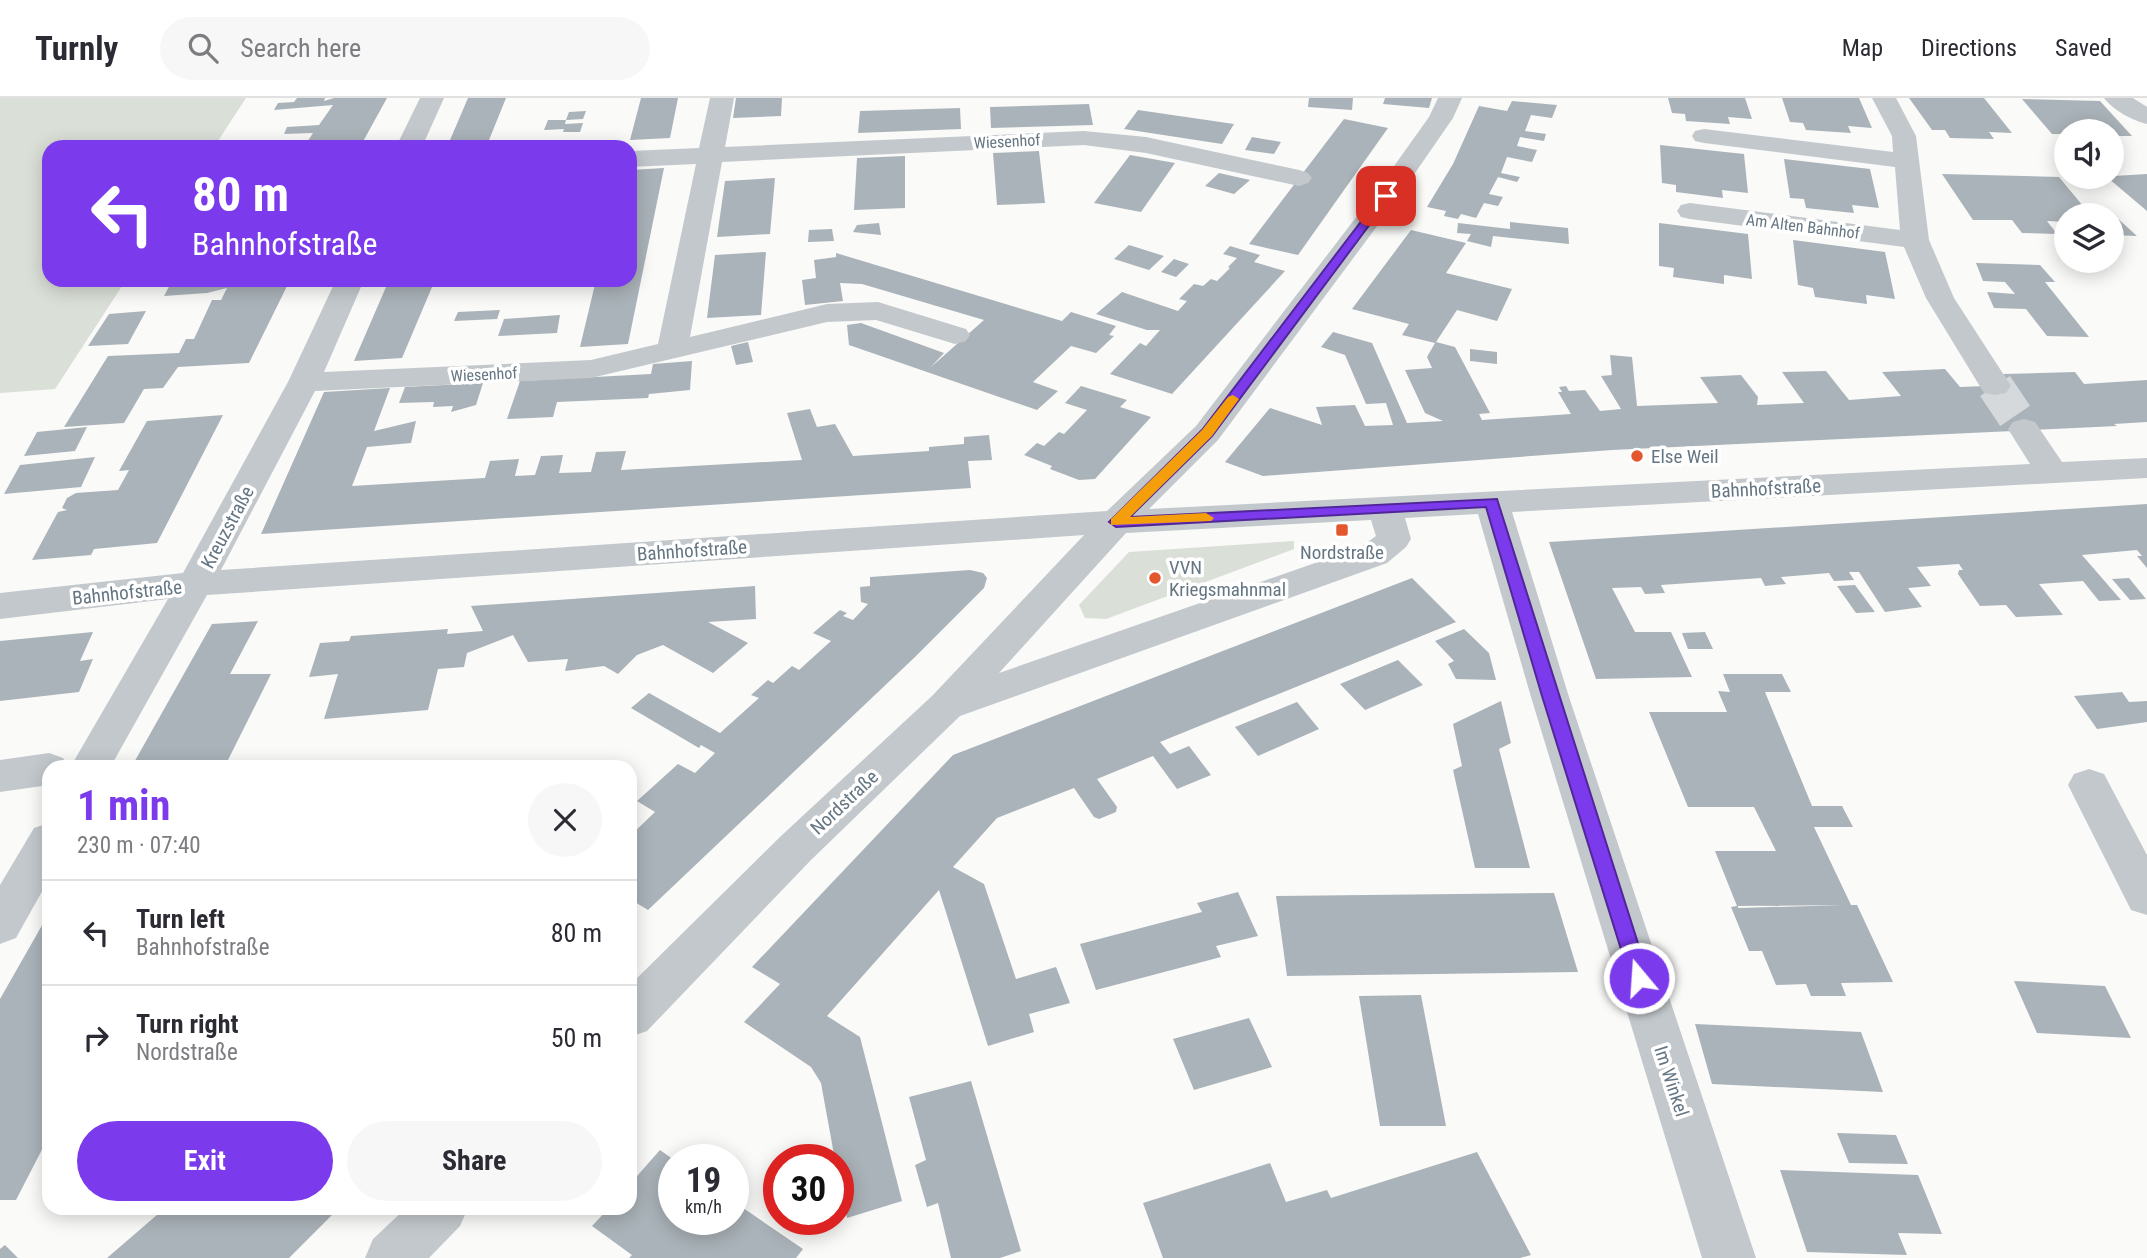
<!DOCTYPE html>
<meta charset="utf-8">
<style>
body{margin:0;font-family:"Roboto Condensed",sans-serif;background:#f7f7f7;color:#2b2b33;height:100vh;display:flex;flex-direction:column;font-size:26px;white-space:nowrap}
*{box-sizing:border-box;margin:0}
p{font-size:23px;color:#7c7c81}
.icon{flex:none;width:38px;height:38px;fill:none;stroke:currentColor;stroke-width:2;stroke-linecap:round;stroke-linejoin:round}
.map{position:relative;flex:1;overflow:hidden}
.drawer{position:absolute;left:42px;top:662px;width:595px;height:455px;display:flex;flex-direction:column;background:#fff;border-radius:21px;box-shadow:0 4px 18px #0003}
.drawer>*{flex:none}
.top-card{position:absolute;left:42px;top:42px;width:595px;height:147px;border-radius:21px;box-shadow:0 4px 18px #0003;background:#7c3aed;color:#fff;overflow:hidden}
.tools{position:absolute;left:2054px;top:21px;display:grid;gap:14px}
.tools a{display:grid;place-items:center;width:70px;height:70px;border-radius:50%;background:#fff;box-shadow:0 4px 18px #0003;font-size:35px}
.speed{position:absolute;left:658px;top:1046px;display:flex;gap:14px;font-size:35px;font-weight:700;text-align:center}
.speed>*{display:grid;place-content:center;width:91px;height:91px;border-radius:50%;background:#fff;box-shadow:0 4px 18px #0003;line-height:1}
.speed small{font-size:18px;font-weight:400}
.speed .limit{border:10px solid #d22;background:#fff;color:#111}
.pin{position:absolute;display:grid;place-items:center;width:60px;height:60px;color:#fff;margin:-30px;border-radius:14px;box-shadow:0 4px 10px #0006}
.me{position:absolute;width:77px;margin:-38px;rotate:342deg;stroke-linejoin:round;filter:drop-shadow(0 0 5px #0008)}
.turn{display:flex;align-items:center;gap:24px;height:147px;padding:0 35px;font-size:32px}
.turn .icon{width:91px;height:91px;stroke-width:2.5}
.turn b{display:block;font-size:49px;line-height:60px}
.round{display:grid;place-items:center;flex:none;width:74px;height:74px;border-radius:37px;background:#f7f7f7}
.headline{display:flex;align-items:center;justify-content:space-between;height:119px;padding:0 35px}
h1{font-size:42px;font-weight:700;line-height:52px;color:#7c3aed}
.button{display:flex;gap:14px;margin-top:auto;padding:14px 35px}
.button a{flex:1;height:80px;border-radius:42px;background:#7c3aed;color:#fff;font-size:28px;font-weight:700;line-height:80px;text-align:center}
.button a+a{background:#f7f7f7;color:#2b2b33}
ul{padding:0;list-style:none}
li{display:flex;align-items:center;gap:21px;height:105px;padding:0 35px;border-top:2px solid #e1e1e2}
li div{flex:1}
li b{display:block;font-size:26px}
li em{font-style:normal}
header{display:flex;align-items:center;gap:42px;box-sizing:border-box;height:98px;padding:0 35px;background:#fff;border-bottom:2px solid #e1e1e2}
header strong{font-size:33px}
nav{display:flex;gap:38px;margin-inline-start:auto;font-size:24px}
.search{width:490px;height:63px;background:#f7f7f7;display:flex;align-items:center;gap:18px;box-sizing:border-box;padding:0 24px;border-radius:38px;color:#7c7c81;font-size:26px}
.map>svg:first-child{display:block}
</style>
<header>
<strong>Turnly</strong>
<div class="search"><svg class="icon" aria-label="search" viewBox="0 0 24 24"><circle cx="10" cy="10" r="6"/><path d="M15 15l6 6"/></svg>Search here</div>
<nav><a>Map</a><a>Directions</a><a>Saved</a></nav>
</header>
<div class="map">
<svg width="2147" height="1160" viewBox="0 0 2147 1160">
<rect width="100%" height="100%" fill="#fafaf8"/>
<!-- green -->
<path fill="#dadfd7" d="M0 0H246L214 49H49V182H126L55 291 0 295Z
M1294 443V451L1106 521 1085 520 1079 507 1129 454Z"/>
<!-- building -->
<path fill="#aab3b9" fill-rule="evenodd" d="M297 0H325L324 3 334 0H387L360 49H304L313 35 284 36 287 29 319 27 333 7 274 12 278 5 294 4Z
M468 0H506L487 47 447 49Z
M641 0H678L670 40 630 42Z
M736 0H782L781 18 733 20Z
M1309 0H1353L1352 12 1308 9Z
M1385 0H1432L1429 10 1383 6Z
M1668 0H1745L1752 21 1728 19 1730 26 1686 23 1685 16 1672 15Z
M1782 0H1859L1872 30 1848 28 1851 35 1806 32 1803 25 1790 24Z
M1909 0H1984L2012 35 1989 34 1994 41 1950 40 1945 32H1932Z
M2022 1 2100 3 2132 38H2112V33H2067V39L2064 36H2052Z
M1512 3 1557 7 1552 20 1531 17 1525 33 1546 36 1544 43 1520 39 1517 48 1537 52 1532 64 1507 59 1501 75 1520 79 1517 84 1498 79 1489 96 1503 99 1498 108 1484 105 1476 120 1461 116 1458 121 1444 118 1446 113 1427 109 1453 66 1479 8 1507 13Z
M1089 6 1093 27 991 30 990 9Z
M960 10 961 31 858 35 860 13Z
M1138 12 1234 26 1222 46 1124 31Z
M586 13 583 21 566 22 569 14Z
M1344 21 1388 30 1298 157 1249 146Z
M548 22H566L565 26 583 25 580 34H563L564 31 544 32Z
M1252 39 1281 44 1274 56 1245 52Z
M1660 47 1744 56 1748 95 1722 92 1723 100 1676 94V87L1662 85Z
M1039 53 1045 105 997 107 993 55Z
M1130 57 1175 65 1141 114 1094 105Z
M905 58V110L854 112 857 60Z
M1784 61 1870 71 1879 110 1852 107 1854 115 1806 110 1804 101 1790 100Z
M664 70 628 246 580 249 596 182H630V72Z
M1219 75 1250 82 1234 96 1205 88Z
M1942 76 2059 79 2083 108 2105 109 2137 138 2112 137V117H2067V124L2047 123 2057 136 2022 135 2012 122H1973Z
M2147 76V113L2108 80 2116 79 2114 78Z
M775 80 770 136 717 139 725 83Z
M1510 124 1568 130 1569 146 1493 138 1491 149 1467 143 1471 136 1457 135 1458 125 1510 131Z
M879 125 881 137 853 134 857 127Z
M1659 125 1748 136 1752 181 1724 177V186L1673 179 1674 170 1659 168Z
M832 131 834 143 808 144 809 132Z
M1411 132 1466 145 1446 175 1512 191 1497 223 1457 212 1436 244 1455 249 1490 315 1479 316 1482 322 1571 316 1558 294H1562L1559 289 1566 288 1569 293 1585 292 1600 313 1621 311 1601 278 1612 277 1610 257 1632 259 1637 308 1718 305 1700 279 1741 277 1758 299 1757 307 1804 305 1782 274 1826 273 1849 302 1901 298 1882 274 1945 271 1960 289 2011 287 2003 276 2075 274 2084 286 2147 282V324L2114 326 2117 328 1612 352 1263 378 1225 364 1270 310 1322 327 1316 309 1355 307 1365 328 1393 327 1386 305 1366 306 1345 257 1321 249 1333 234 1372 245 1407 325 1443 323 1425 315 1405 272 1432 270 1427 259 1435 245 1402 237 1409 226 1352 211Z
M1793 142 1885 154 1895 201 1866 197 1867 206 1815 199 1813 190 1798 187Z
M1129 147 1164 158 1149 172 1114 161Z
M1230 148 1260 157 1254 164 1285 173 1172 296 1110 276 1140 245 1146 248 1160 232H1147L1096 216 1122 194 1178 213 1187 203 1179 201 1194 186 1203 188 1211 181 1217 183 1230 170 1228 169 1237 160 1223 156Z
M766 154 761 217 707 220 715 157Z
M836 155 1062 223 1071 214 1116 228 1109 237 1114 238 1096 255 1071 248 1033 284 1058 293 1037 312 849 247 847 227 861 225 944 255 931 269 984 222 862 186 840 185 843 203 805 207 802 182 816 180 814 162 836 159Z
M1174 161 1189 166 1176 179 1161 174Z
M1976 165 2040 167 2055 184H2045L2089 239 2047 238 2026 211 1994 210 1987 194 2015 196 2005 184 1983 183Z
M290 182 249 265 178 269 163 290 144 291 124 325 64 329 108 258 179 255 186 241H194L212 202H221L227 190 207 195 164 198 172 183Z
M389 182H435L402 260 354 263Z
M500 212 497 221 454 223 458 214Z
M146 213 128 246 88 248 109 216Z
M560 217 557 235 498 238 504 221Z
M748 244 753 264 736 267 731 248Z
M1470 251 1497 254V266L1470 263Z
M692 263 690 292 649 296 648 300 557 304 553 319 507 321 520 283 651 276 653 266Z
M483 285 476 307 451 314 453 308 433 309 434 304 399 305 405 289Z
M1081 288 1127 302 1120 309 1151 319 1095 381 1079 382 1050 371 1052 368 1024 357 1037 345 1044 348 1059 334 1064 336 1087 312 1065 305Z
M390 290 374 333 416 323 411 345 367 349 352 388 485 380 490 363 519 361 515 378 535 377 541 358 563 357 559 375 591 374 596 354 626 353 621 372 802 362 787 315 810 311 817 329 835 326 853 358 929 353V349L964 346V339L989 337 992 362 968 363 971 390 261 436 324 294Z
M223 317 157 445 94 451 91 457 32 462 58 414 67 412 62 410 67 400 76 395 118 392 129 372 119 373 147 323Z
M87 329 75 353 24 358 37 334Z
M95 359 81 389 4 396 20 367Z
M2147 406V470L2137 458H2142L2137 452 2082 457 2121 502 2099 503 2083 483 2039 486 2063 517 2016 519 2006 507 1980 508 1958 476 1959 472H1963L1959 466 1917 469 1931 488 1908 490 1922 509 1885 514 1859 474H1849L1854 482 1834 483 1829 475 1781 479 1786 486 1765 488 1761 480 1661 487 1665 495 1645 496 1641 489 1612 490 1635 534H1671L1692 579 1596 581 1549 444Z
M970 472 983 475 987 480 984 490 915 559 648 812 630 801V738L655 714 637 703 678 666 695 675 715 655 701 647 699 650 631 610 649 595 720 635 759 600 751 597 768 582 773 585 792 568 799 572 831 543 813 535 840 512 847 515 843 518 853 522 868 506 861 504 860 489 870 488V479Z
M1412 480 1456 524 1160 644 1170 656 1189 648 1211 677 1177 691 1153 658 1097 681 1117 709 1116 714 1099 721 1094 719 1074 690 997 720 953 769 984 786 1016 881 1056 869 1070 905 1029 916 1034 934 988 948 939 792 827 918 860 939 902 1103 847 1120 838 1062H835L821 985 811 969 744 924 780 886 752 869 953 657Z
M2129 480 2146 501 2130 502 2112 481Z
M1855 487 1875 514 1856 515 1837 488Z
M755 488 756 521 708 524 748 545 713 575 663 547 637 557 618 576 604 568 565 573 568 561 528 564 513 537 467 555 464 569 438 571 428 612 324 621 338 576 309 579 320 545 349 543 351 538 448 531 447 536 483 533 471 508Z
M258 523 230 576H271L227 664H183L181 668H132L212 526Z
M1464 531 1489 555 1496 582 1456 581 1448 566 1454 563 1435 543Z
M93 534 80 563 93 561 79 594 0 603V543Z
M1705 534 1713 551H1688L1682 535Z
M1398 562 1423 587 1365 612 1340 586Z
M1723 576H1782L1791 594H1765L1812 708H1842L1853 729H1814L1851 807H1857L1893 884 1841 885 1846 898H1811L1806 886 1776 887 1762 853H1749L1731 809 1737 808 1715 753H1776L1754 709H1688L1649 614H1727L1718 593 1730 594ZM1846 807 1738 810V808Z
M2122 594 2129 604 2147 603V624L2097 631 2074 598Z
M1501 603 1511 645 1499 651 1530 770H1475L1453 672 1462 668 1453 626Z
M1297 604 1319 631 1258 658 1235 629Z
M1238 794 1258 838 1216 848 1221 859 1096 892 1080 846 1202 814 1197 805Z
M1554 795 1578 874 1287 878 1276 798Z
M49 815V1019L46 1026H49V1038L16 1102H0V901Z
M2014 883 2105 888 2131 940 2037 935Z
M1421 897 1446 1028H1380L1359 898Z
M1249 920 1272 969 1194 992 1173 941Z
M1695 926 1861 934 1883 994 1712 986Z
M971 983 1021 1153 1000 1160H951L938 1105 927 1109 915 1067 926 1062 909 999Z
M1837 1035 1896 1037 1908 1066 1849 1065Z
M660 1052 674 1062V1122H733V1103L803 1151 796 1160H629L632 1157 592 1128 609 1110H630V1086Z
M1477 1054 1531 1157 1520 1160H1163L1143 1105 1270 1065 1286 1104 1327 1092 1331 1100Z
M1780 1072 1918 1077 1942 1136 1898 1135 1907 1157 1807 1154Z
M165 1110H339L289 1160H107Z
M5 1147 18 1160H0V1151Z"/>
<g fill="none" stroke-linecap="round" stroke-linejoin="round">
<!-- minor-tunnel -->
<path stroke="#d5d9db" stroke-width="36" stroke-dasharray="36 18" stroke-linecap="butt" d="M1995 288 2024 331"/>
<!-- minor -->
<path fill="#c3c8cc" fill-rule="evenodd" d="M420 0H444L422 49H396Z
M710 0H734L725 49 1084 33 1146 39 1299 72 1308 75 1312 80 1308 85 1299 88 1146 55 1084 47 722 64 690 239 827 206 878 204 966 231 970 237 966 243 955 246 876 222 827 224 591 280 315 293 221 472 1107 413 1196 328 1377 92 1429 19 1438 0H1462L1453 20 1395 104 1218 342 1149 411 2030 366 2008 331 2013 324 2024 321 2035 324 2062 364 2147 360V380L1512 414 1569 599 1756 1160H1702L1531 599 1478 416 1405 420 1411 441 1406 449 1387 465 960 618 811 762 647 933 630 939V887L781 738 932 598 1084 437 207 497 111 668H71L168 501 0 521V495L183 475 288 284 336 182H364L324 274 591 262 658 246 696 66 630 69V53L699 50ZM1371 422 1376 438 1361 449 999 575 1126 435Z
M1872 0H1896L1916 38 1929 142 1954 200 2011 288 2006 295 1995 297 1984 295 1926 200 1904 149 1690 121 1681 119 1677 113 1681 107 1690 105 1900 132 1895 69 1704 45 1695 43 1692 38 1695 33 1704 31 1893 54 1892 38Z
M2104 0H2133L2147 9V26C2133 23 2113 12 2104 0Z
M49 655 63 660 68 668H49V687L0 694V662Z
M2089 671 2104 676 2147 757V817L2131 812 2068 687 2074 676Z
M49 725V781L16 840 0 846V787L34 730Z
M406 1110H468L460 1128 429 1160H365L373 1141Z"/>
</g>
<!-- route -->
<path fill="#7c3aed" stroke="#51269a" stroke-width="2" d="M1382 96 1391 98 1212 338 1130 419 1497 401 1649 880 1646 886 1639 888 1633 886 1630 880 1542 598 1486 409 1116 429 1109 424 1202 332Z"/>
<!-- slow -->
<path fill="#f59e0b" d="M1233 297 1239 301 1212 338 1130 419 1206 415 1214 420 1211 423 1111 427V421L1202 332 1228 299Z"/>
<!-- markers -->
<g fill="#e4572e" stroke="#fff" stroke-width="2.5">
<circle cx="1637" cy="358" r="7"/>
<rect x="1335" y="425" width="14" height="14" rx="3.5"/>
<circle cx="1155" cy="480" r="7"/>
</g>
<g text-anchor="middle" stroke-width="7" stroke-linejoin="round" paint-order="stroke">
<!-- far-street labels -->
<g font-size="16" fill="#657683" stroke="#fff">
<text transform="translate(1007 43) rotate(-3)" y="6">Wiesenhof</text>
<text transform="translate(1803 128) rotate(7)" y="6">Am Alten Bahnhof</text>
<text transform="translate(484 276) rotate(-3)" y="6">Wiesenhof</text>
</g>
<!-- poi labels -->
<g font-size="19" fill="#657683" stroke="#fff" text-anchor="start">
<text x="1651" y="365">Else Weil</text>
<text x="1342" y="461" text-anchor="middle">Nordstraße</text>
<text x="1169" y="476">VVN<tspan x="1169" dy="22">Kriegsmahnmal</tspan></text>
</g>
<!-- street labels -->
<g font-size="19" fill="#657683" stroke="#fff">
<text transform="translate(1766 390) rotate(-3)" y="7">Bahnhofstraße</text>
<text transform="translate(227 429) rotate(-62)" y="7">Kreuzstraße</text>
<text transform="translate(692 452) rotate(-4)" y="7">Bahnhofstraße</text>
<text transform="translate(127 494) rotate(-6)" y="7">Bahnhofstraße</text>
<text transform="translate(844 704) rotate(-43)" y="7">Nordstraße</text>
<text transform="translate(1672 983) rotate(72)" y="7">Im Winkel</text>
</g>
</g>
</svg>
<div class="tools">
<a><svg class="icon" aria-label="sound" viewBox="0 0 24 24"><path d="M4 9h4l5-4v14l-5-4H4zM17 9q2 3 0 6"/></svg></a>
<a><svg class="icon" aria-label="layers" viewBox="0 0 24 24"><path d="M12 4l9 5-9 5-9-5zM3 14l9 5 9-5"/></svg></a>
</div>
<div class="speed"><div>19<small>km/h</small></div><div class="limit">30</div></div>
<div class="pin" style="left:1386px;top:98px;background:#d93025"><svg class="icon" aria-label="arrive" viewBox="0 0 24 24"><path d="M6 21V4h12l-3 4 3 4H6"/></svg></div>
<svg class="me" style="left:1639px;top:880px" viewBox="-20 -20 40 40"><circle r="17" fill="#7c3aed" stroke="#fff" stroke-width="3"/><path d="M0-11L8 9 0 5-8 9z" fill="#fff"/></svg>
<div class="top-card">
<div class="turn"><svg class="icon" aria-label="left" viewBox="0 0 24 24"><path d="M17 20v-9H6M10 6l-5 5 5 5"/></svg><div><b>80 m</b>Bahnhofstraße</div></div>
</div>
<section class="drawer">
<div class="headline"><div><h1>1 min</h1><p>230 m · 07:40</p></div><a class="round"><svg class="icon" aria-label="close" viewBox="0 0 24 24"><path d="M6 6l12 12M18 6L6 18"/></svg></a></div>
<ul>
<li><svg class="icon" aria-label="left" viewBox="0 0 24 24"><path d="M17 20v-9H6M10 6l-5 5 5 5"/></svg><div><b>Turn left</b><p>Bahnhofstraße</p></div><em>80 m</em></li>
<li><svg class="icon" aria-label="right" viewBox="0 0 24 24"><path d="M7 20v-9h11M14 6l5 5-5 5"/></svg><div><b>Turn right</b><p>Nordstraße</p></div><em>50 m</em></li>
</ul>
<div class="button"><a>Exit</a><a>Share</a></div>
</section>
</div>
